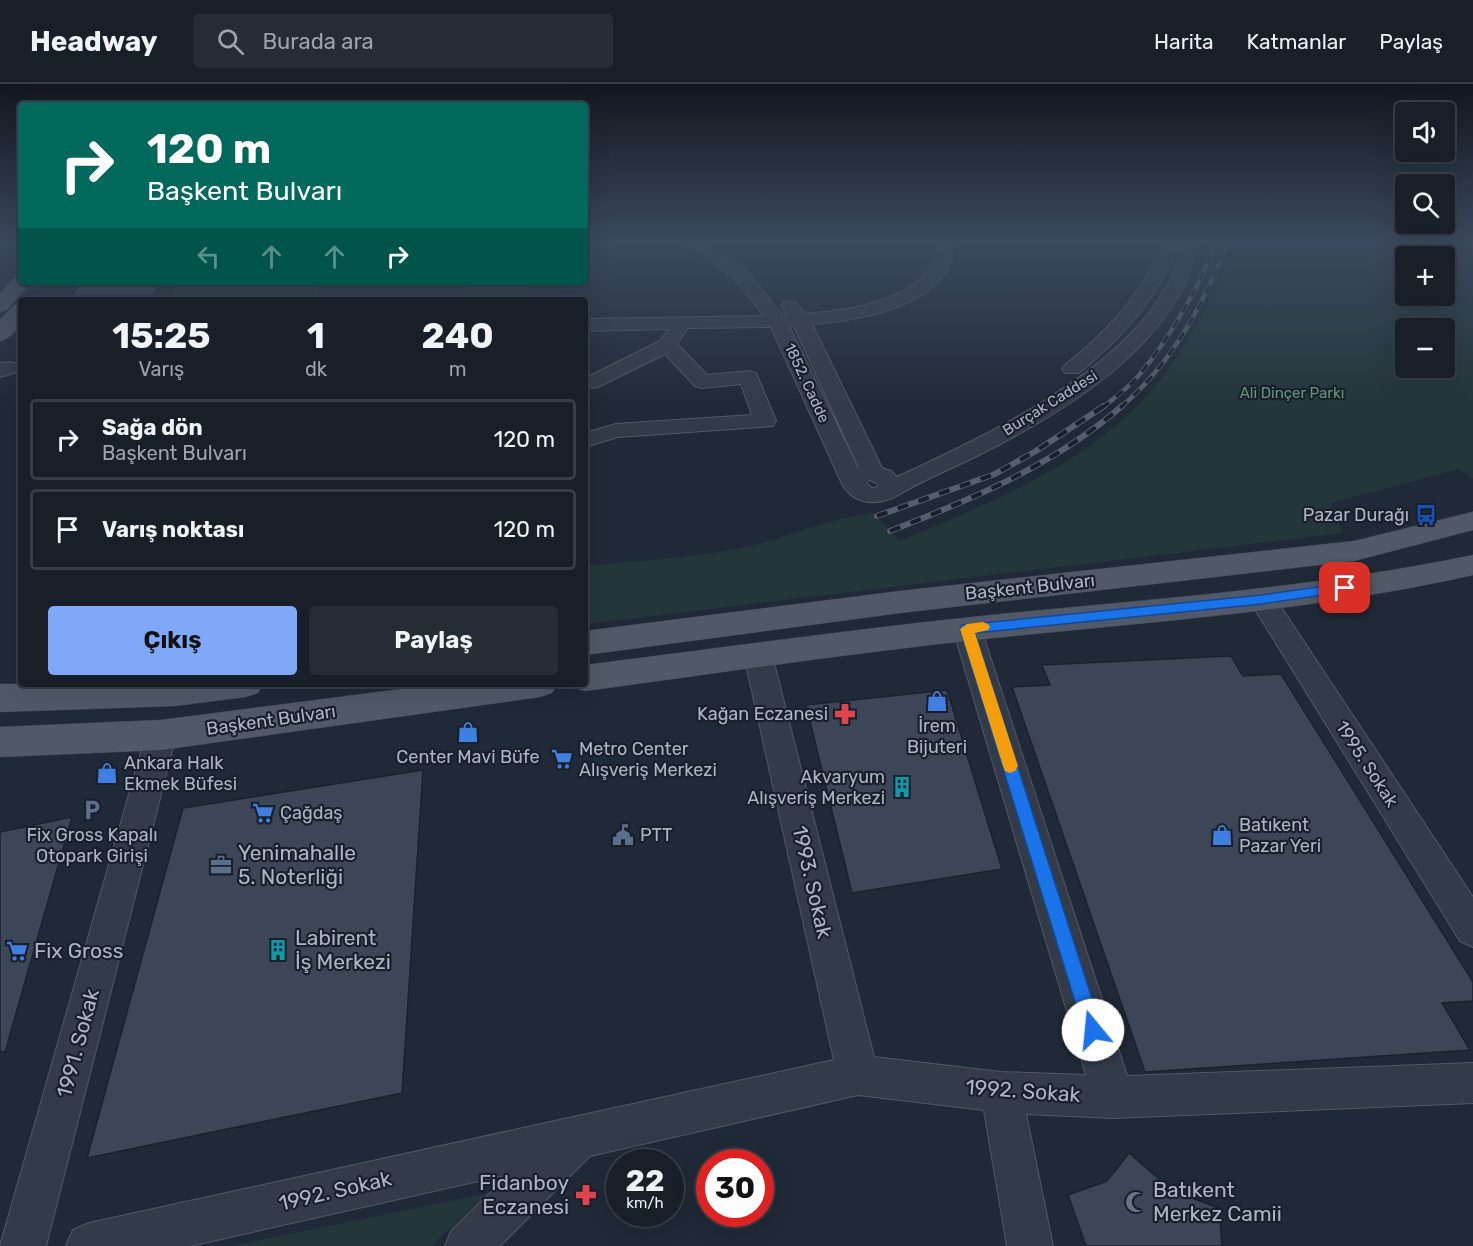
<!DOCTYPE html>
<html lang="tr">
<meta charset="utf-8">
<style>
body{margin:0;font-family:Rubik,sans-serif;background:#252c35;color:#f1f3f6;height:100vh;display:flex;flex-direction:column;font-size:22px;white-space:nowrap}
*{box-sizing:border-box;margin:0}
p{font-size:20px;color:#9fa2a8}
.icon{flex:none;width:33px;height:33px;fill:none;stroke:currentColor;stroke-width:2;stroke-linecap:round;stroke-linejoin:round}
.map{position:relative;flex:1;overflow:hidden}
.sheet{position:absolute;left:18px;top:213px;width:570px;height:390px;display:flex;flex-direction:column;background:#181f29;border-radius:6px;box-shadow:0 6px 24px #0002,0 0 0 2px #363d46}
.sheet>*{flex:none}
.guide{position:absolute;left:18px;top:18px;width:570px;height:183px;border-radius:6px;box-shadow:0 6px 24px #0002,0 0 0 2px #363d46;background:#00695c;color:#fff;overflow:hidden}
.controls{position:absolute;left:1395px;top:18px;display:grid;gap:12px}
.controls a{display:grid;place-items:center;width:60px;height:60px;border-radius:6px;background:#181f29;box-shadow:0 6px 24px #0002,0 0 0 2px #363d46;font-size:30px}
.speed{position:absolute;left:606px;top:1065px;display:flex;gap:12px;font-size:30px;font-weight:700;text-align:center}
.speed>*{display:grid;place-content:center;width:78px;height:78px;border-radius:50%;background:#181f29;box-shadow:0 6px 24px #0002,0 0 0 2px #363d46;line-height:1}
.speed small{font-size:15px;font-weight:400}
.speed .limit{border:9px solid #d22;background:#fff;color:#111}
.pin{position:absolute;display:grid;place-items:center;width:51px;height:51px;color:#fff;margin:-26px;border-radius:12px;box-shadow:0 3px 9px #0006}
.me{position:absolute;width:66px;margin:-33px;rotate:343deg;stroke-linejoin:round;filter:drop-shadow(0 0 4px #0008)}
.turn{display:flex;align-items:center;gap:21px;height:126px;padding:0 30px;font-size:27px}
.turn .icon{width:78px;height:78px;stroke-width:2.5}
.turn b{display:block;font-size:42px;line-height:51px}
.lanes{display:flex;align-items:center;height:57px;padding:0 30px;background:#0003;justify-content:center;gap:30px;direction:ltr}
.lanes .off{opacity:.35}
.eta{display:flex;justify-content:space-evenly;align-items:center;height:102px;text-align:center}
.eta b{font-size:36px;font-weight:700;line-height:42px}
.button{display:flex;gap:12px;margin-top:auto;padding:12px 30px}
.button a{flex:1;height:69px;border-radius:6px;background:#7fa8f8;color:#111;font-size:24px;font-weight:700;line-height:69px;text-align:center}
.button a+a{background:#252c35;color:#f1f3f6}
ul{padding:0;list-style:none}
li{display:flex;align-items:center;gap:18px;height:81px;margin:0 12px 9px;padding:0 18px;border:3px solid #363d46;border-radius:6px}
li div{flex:1}
li b{display:block;font-size:22px}
li em{font-style:normal}
header{display:flex;align-items:center;gap:36px;box-sizing:border-box;height:84px;padding:0 30px;background:#181f29;border-bottom:2px solid #363d46}
header strong{font-size:28px}
nav{display:flex;gap:33px;margin-inline-start:auto;font-size:21px}
.search{width:420px;height:54px;background:#252c35;display:flex;align-items:center;gap:15px;box-sizing:border-box;padding:0 21px;border-radius:6px;color:#9fa2a8;font-size:22px}
.map>svg:first-child{display:block}
</style>
<header>
<strong>Headway</strong>
<div class="search"><svg class="icon" aria-label="search" viewBox="0 0 24 24"><circle cx="10" cy="10" r="6"/><path d="M15 15l6 6"/></svg>Burada ara</div>
<nav><a>Harita</a><a>Katmanlar</a><a>Paylaş</a></nav>
</header>
<div class="map">
<svg width="1473" height="1162" viewBox="0 0 1473 1162">
<rect width="100%" height="100%" fill="#202937"/>
<!-- green -->
<path fill="#233639" fill-rule="evenodd" d="M1234 159H1473V395L1459 385 1331 419 1343 449 585 540V482C643 476 702 474 758 460 797 450 834 433 874 429L899 457C975 426 1070 387 1130 329 1179 283 1210 221 1234 159ZM1444 172V212H1406V172ZM1406 244H1444V284H1406Z
M178 198H320L317 216H170Z
M465 198H528L529 216H464Z
M489 1109 431 1162H231Z"/>
<!-- building -->
<path fill="#3c4657" stroke="#1b222e" stroke-width="1.5" d="M81 198H160L151 216H69Z
M1231 572 1243 592 1281 590 1473 898V917L1442 919 1470 966 1145 988 1012 603 1050 601 1042 581Z
M947 606 1002 785 852 809 806 621Z
M423 686 402 1009 87 1074 183 724Z
M72 733 5 968 0 967V748Z
M1129 1069 1173 1107 1219 1124 1222 1162H1086L1068 1111 1107 1097Z"/>
<g fill="none" stroke-linecap="round" stroke-linejoin="round">
<defs>
<path id="minor" d="M684 159H703L746 186 782 231H788L781 222 784 218C795 215 799 221 805 230 851 226 933 216 939 159H955C951 222 862 236 812 240L882 384 891 387 897 393C984 353 1120 289 1167 202 1174 189 1178 173 1183 159H1199C1194 173 1191 189 1184 202 1145 279 1053 334 979 371 951 385 920 397 893 414 874 421 855 420 843 402L771 243 688 244 677 260 707 291 749 287 756 289 776 337 773 342 618 353 585 363V349L616 340 752 331 741 300 702 304 695 302 665 270 600 302 593 304 585 301 586 294 660 257 669 245 585 247V235L764 232 734 194ZM789 242H794L859 384H858ZM870 396 878 400V403L872 404 867 400V397Z
M1163 159H1179C1159 213 1123 253 1079 289H1065L1062 285 1065 281C1108 247 1143 210 1163 159Z
M10 278 17 280 20 284 17 288 0 293V279Z
M1262 506 1271 508 1473 813V863L1460 857 1253 522 1249 515 1253 508Z
M967 535 977 538 981 545 1127 992 1473 979V1019L1113 1034 1026 1030 1053 1162H1007L984 1026 858 1011 590 1072 500 1162H445L452 1146 510 1090 190 1162H66L73 1146 89 1139 834 976 744 571 748 563 758 560 768 563 772 571 874 973 1001 988 1086 991 953 545 957 538Z
M161 638 172 642 176 651 46 1162H0L146 651 150 642Z"/>
<path id="major" d="M21 192V198H31L7 226 0 228V209L14 194Z
M21 219C21 235 19 252 0 257V236L14 221Z
M1473 428V446L1354 477 900 529 585 571V547L900 507 1354 457Z
M1473 471V491C1313 527 1147 538 984 555 851 569 718 589 585 607L573 603 571 600H585V581C720 564 855 545 991 531 1152 515 1315 504 1473 471Z
M0 600H263L258 609 246 613 174 622 0 628Z
M440 600H557L552 609 540 613 161 666 0 673V643L161 636Z"/>
</defs>
<!-- minor casing -->
<use href="#minor" stroke="#515865" stroke-width="2"/>
<!-- major casing -->
<use href="#major" stroke="#3d4451" stroke-width="1"/>
<!-- minor -->
<use href="#minor" fill="#333b48" fill-rule="evenodd"/>
<!-- major -->
<use href="#major" fill="#515968" fill-rule="evenodd"/>
<defs>
<path id="rail-far1" d="M1102 324C1115 313 1130 303 1140 290 1172 251 1197 205 1217 159
M1120 324C1174 277 1201 224 1228 159"/>
<path id="rail" d="M877 432 995 390 1036 367 1104 322
M890 447C973 415 1054 381 1122 322"/>
</defs>
<!-- rail-far1 casing -->
<use href="#rail-far1" stroke="#555e6f" stroke-width="4.5"/>
<!-- rail casing -->
<use href="#rail" stroke="#555e6f" stroke-width="6"/>
<!-- rail-far1 -->
<use href="#rail-far1" stroke="#19202c" stroke-width="3" stroke-dasharray="9" stroke-linecap="butt"/>
<!-- rail -->
<use href="#rail" stroke="#19202c" stroke-width="4" stroke-dasharray="11" stroke-linecap="butt"/>
</g>
<!-- sky -->
<linearGradient id="sky" x2="0" y2="1"><stop stop-color="#12171e"/><stop offset="0.49" stop-color="#3c495e"/><stop offset="1" stop-color="#3c495e" stop-opacity="0"/></linearGradient>
<rect width="1473" height="322" fill="url(#sky)"/>
<!-- route -->
<path fill="#1a73e8" stroke="#114b97" stroke-width="1.5" d="M1345 499 1352 504 1350 507 1262 520 975 549 1102 946 1099 953 1093 956 1086 953 960 545 962 541 1262 511Z"/>
<!-- slow -->
<path fill="#f59e0b" d="M983 538 988 540 990 543 988 546 975 549 1018 682 1015 687 1010 689 1005 687 1003 682 960 545 967 540Z"/>
<!-- icons -->
<defs>
<symbol id="bus-bare" viewBox="-9 -9 18 18"><path d="M-5-6H5V4H4V6H2V4H-2V6H-4V4H-5ZM-3.5-4V0h7V-4ZM-3.5 1.2v1.5H-2V1.2ZM2 1.2v1.5H3.5V1.2Z" fill="#1a4fb4" stroke="#19202c" stroke-width="2.5" paint-order="stroke"/></symbol>
<symbol id="shop-bare" viewBox="-9 -9 18 18"><path d="M-5-2.5h2.3a2.7 3.5 0 0 1 5.4 0H5L5.5 6h-11ZM-1.5-2.5h3a1.5 2.3 0 0 0-3 0Z" fill="#3f7fe0" stroke="#19202c" stroke-width="2.5" paint-order="stroke"/></symbol>
<symbol id="pharmacy-bare" viewBox="-9 -9 18 18"><path d="M-2-6h4v4h4v4h-4v4h-4v-4h-4v-4h4Z" fill="#e0444e" stroke="#19202c" stroke-width="2.5" paint-order="stroke"/></symbol>
<symbol id="supermarket-bare" viewBox="-9 -9 18 18"><path d="M-6-5.5h2.5l.6 2H6L4.5 2H-2.5L-4.4-4H-6ZM-1.5 3.2a1.3 1.3 0 1 0 .1 0ZM3 3.2a1.3 1.3 0 1 0 .1 0Z" fill="#3f7fe0" stroke="#19202c" stroke-width="2.5" paint-order="stroke"/></symbol>
<symbol id="building-bare" viewBox="-9 -9 18 18"><path d="M-4-6H4V6H1V3H-1V6H-4ZM-2.5-4.3h1.7v1.8h-1.7ZM.8-4.3h1.7v1.8H.8ZM-2.5-1h1.7V.8h-1.7ZM.8-1h1.7V.8H.8Z" fill="#0f9aa8" stroke="#19202c" stroke-width="2.5" paint-order="stroke"/></symbol>
<symbol id="parking-bare" viewBox="-9 -9 18 18"><path d="M-3.5-5.5H1a3.5 3.5 0 0 1 0 7H-1V5.5H-3.5ZM-1-3.4V-.6H.8a1.4 1.4 0 0 0 0-2.8Z" fill="#5c6f8a" stroke="#19202c" stroke-width="2.5" paint-order="stroke"/></symbol>
<symbol id="civic-bare" viewBox="-9 -9 18 18"><path d="M-.6-6.5H3V-4.5H.6V-3L4-1V1h2V6H-6V1h2V-1L-.6-3ZM-1.2 2.5V6h2.4V2.5Z" fill="#5c6f8a" stroke="#19202c" stroke-width="2.5" paint-order="stroke"/></symbol>
<symbol id="office-bare" viewBox="-9 -9 18 18"><path d="M-6-3h4V-5.5h4V-3h4V5H-6ZM-1-4.5V-3h2v-1.5ZM-6 0V1H6V0Z" fill="#5c6f8a" stroke="#19202c" stroke-width="2.5" paint-order="stroke"/></symbol>
<symbol id="mosque-bare" viewBox="-9 -9 18 18"><path d="M3.5-4.9A6 6 0 1 0 3.5 4.9A5 5 0 1 1 3.5-4.9Z" fill="#6b7280" stroke="#19202c" stroke-width="2.5" paint-order="stroke"/></symbol>
</defs>
<g fill-rule="evenodd">
<use href="#bus-bare" x="1411" y="416" width="30" height="30"/>
<use href="#shop-bare" x="922" y="602" width="30" height="30"/>
<use href="#pharmacy-bare" x="830" y="615" width="30" height="30"/>
<use href="#shop-bare" x="453" y="633" width="30" height="30"/>
<use href="#supermarket-bare" x="547" y="660" width="30" height="30"/>
<use href="#shop-bare" x="92" y="674" width="30" height="30"/>
<use href="#building-bare" x="887" y="688" width="30" height="30"/>
<use href="#parking-bare" x="77" y="711" width="30" height="30"/>
<use href="#supermarket-bare" x="248" y="714" width="30" height="30"/>
<use href="#civic-bare" x="608" y="736" width="30" height="30"/>
<use href="#shop-bare" x="1207" y="736" width="30" height="30"/>
<use href="#office-bare" x="206" y="766" width="30" height="30"/>
<use href="#building-bare" x="263" y="851" width="30" height="30"/>
<use href="#supermarket-bare" x="2" y="852" width="30" height="30"/>
<use href="#pharmacy-bare" x="571" y="1096" width="30" height="30"/>
<use href="#mosque-bare" x="1121" y="1103" width="30" height="30"/>
</g>
<g text-anchor="middle" stroke-width="4.5" stroke-linejoin="round" paint-order="stroke">
<!-- far-street labels -->
<g font-size="15" fill="#adb5c4" stroke="#19202c">
<text transform="translate(807 299) rotate(65)" y="5">1852. Cadde</text>
<text transform="translate(1050 319) rotate(-32)" y="5">Burçak Caddesi</text>
</g>
<!-- far-park labels -->
<g font-size="15" fill="#659573" stroke="#19202c">
<text x="1292" y="314">Ali Dinçer Parkı</text>
</g>
<!-- poi labels -->
<g font-size="18" fill="#adb5c4" stroke="#19202c" text-anchor="start">
<text x="1409" y="437" text-anchor="end">Pazar Durağı</text>
<text x="828" y="636" text-anchor="end">Kağan Eczanesi</text>
<text x="937" y="648" text-anchor="middle">İrem<tspan x="937" dy="21">Bijuteri</tspan></text>
<text x="579" y="671">Metro Center<tspan x="579" dy="21">Alışveriş Merkezi</tspan></text>
<text x="468" y="679" text-anchor="middle">Center Mavi Büfe</text>
<text x="124" y="685">Ankara Halk<tspan x="124" dy="21">Ekmek Büfesi</tspan></text>
<text x="885" y="699" text-anchor="end">Akvaryum<tspan x="885" dy="21">Alışveriş Merkezi</tspan></text>
<text x="280" y="735">Çağdaş</text>
<text x="1239" y="747">Batıkent<tspan x="1239" dy="21">Pazar Yeri</tspan></text>
<text x="92" y="757" text-anchor="middle">Fix Gross Kapalı<tspan x="92" dy="21">Otopark Girişi</tspan></text>
<text x="640" y="757">PTT</text>
</g>
<!-- street labels -->
<g font-size="18" fill="#adb5c4" stroke="#19202c">
<text transform="translate(1030 503) rotate(-6)" y="6">Başkent Bulvarı</text>
<text transform="translate(271 636) rotate(-8)" y="6">Başkent Bulvarı</text>
<text transform="translate(1367 680) rotate(57)" y="6">1995. Sokak</text>
</g>
<!-- near-poi labels -->
<g font-size="21" fill="#adb5c4" stroke="#19202c" text-anchor="start">
<text x="238" y="776">Yenimahalle<tspan x="238" dy="24">5. Noterliği</tspan></text>
<text x="295" y="861">Labirent<tspan x="295" dy="24">İş Merkezi</tspan></text>
<text x="34" y="874">Fix Gross</text>
<text x="569" y="1106" text-anchor="end">Fidanboy<tspan x="569" dy="24">Eczanesi</tspan></text>
<text x="1153" y="1113">Batıkent<tspan x="1153" dy="24">Merkez Camii</tspan></text>
</g>
<!-- near-street labels -->
<g font-size="21" fill="#adb5c4" stroke="#19202c">
<text transform="translate(812 798) rotate(77)" y="7">1993. Sokak</text>
<text transform="translate(78 959) rotate(-75)" y="7">1991. Sokak</text>
<text transform="translate(1023 1007) rotate(4)" y="7">1992. Sokak</text>
<text transform="translate(335 1107) rotate(-13)" y="7">1992. Sokak</text>
</g>
</g>
</svg>
<div class="controls">
<a><svg class="icon" aria-label="sound" viewBox="0 0 24 24"><path d="M4 9h4l5-4v14l-5-4H4zM17 9q2 3 0 6"/></svg></a>
<a><svg class="icon" aria-label="search" viewBox="0 0 24 24"><circle cx="10" cy="10" r="6"/><path d="M15 15l6 6"/></svg></a>
<a>+</a>
<a>−</a>
</div>
<div class="speed"><div>22<small>km/h</small></div><div class="limit">30</div></div>
<div class="pin" style="left:1345px;top:504px;background:#d93025"><svg class="icon" aria-label="arrive" viewBox="0 0 24 24"><path d="M6 21V4h12l-3 4 3 4H6"/></svg></div>
<svg class="me" style="left:1093px;top:946px" viewBox="-20 -20 40 40"><circle r="19" fill="#fff"/><path d="M0-13L10 11 0 6-10 11z" fill="#1a73e8"/></svg>
<div class="guide">
<div class="turn"><svg class="icon" aria-label="right" viewBox="0 0 24 24"><path d="M7 20v-9h11M14 6l5 5-5 5"/></svg><div><b>120 m</b>Başkent Bulvarı</div></div>
<div class="lanes"><svg class="icon off" aria-label="left" viewBox="0 0 24 24"><path d="M17 20v-9H6M10 6l-5 5 5 5"/></svg><svg class="icon off" aria-label="ahead" viewBox="0 0 24 24"><path d="M12 20V5M6 11l6-6 6 6"/></svg><svg class="icon off" aria-label="ahead" viewBox="0 0 24 24"><path d="M12 20V5M6 11l6-6 6 6"/></svg><svg class="icon" aria-label="right" viewBox="0 0 24 24"><path d="M7 20v-9h11M14 6l5 5-5 5"/></svg></div>
</div>
<section class="sheet">
<div class="eta">
<div><b>15:25</b><p>Varış</p></div>
<div><b>1</b><p>dk</p></div>
<div><b>240</b><p>m</p></div>
</div>
<ul>
<li><svg class="icon" aria-label="right" viewBox="0 0 24 24"><path d="M7 20v-9h11M14 6l5 5-5 5"/></svg><div><b>Sağa dön</b><p>Başkent Bulvarı</p></div><em>120 m</em></li>
<li><svg class="icon" aria-label="arrive" viewBox="0 0 24 24"><path d="M6 21V4h12l-3 4 3 4H6"/></svg><div><b>Varış noktası</b></div><em>120 m</em></li>
</ul>
<div class="button"><a>Çıkış</a><a>Paylaş</a></div>
</section>
</div>
